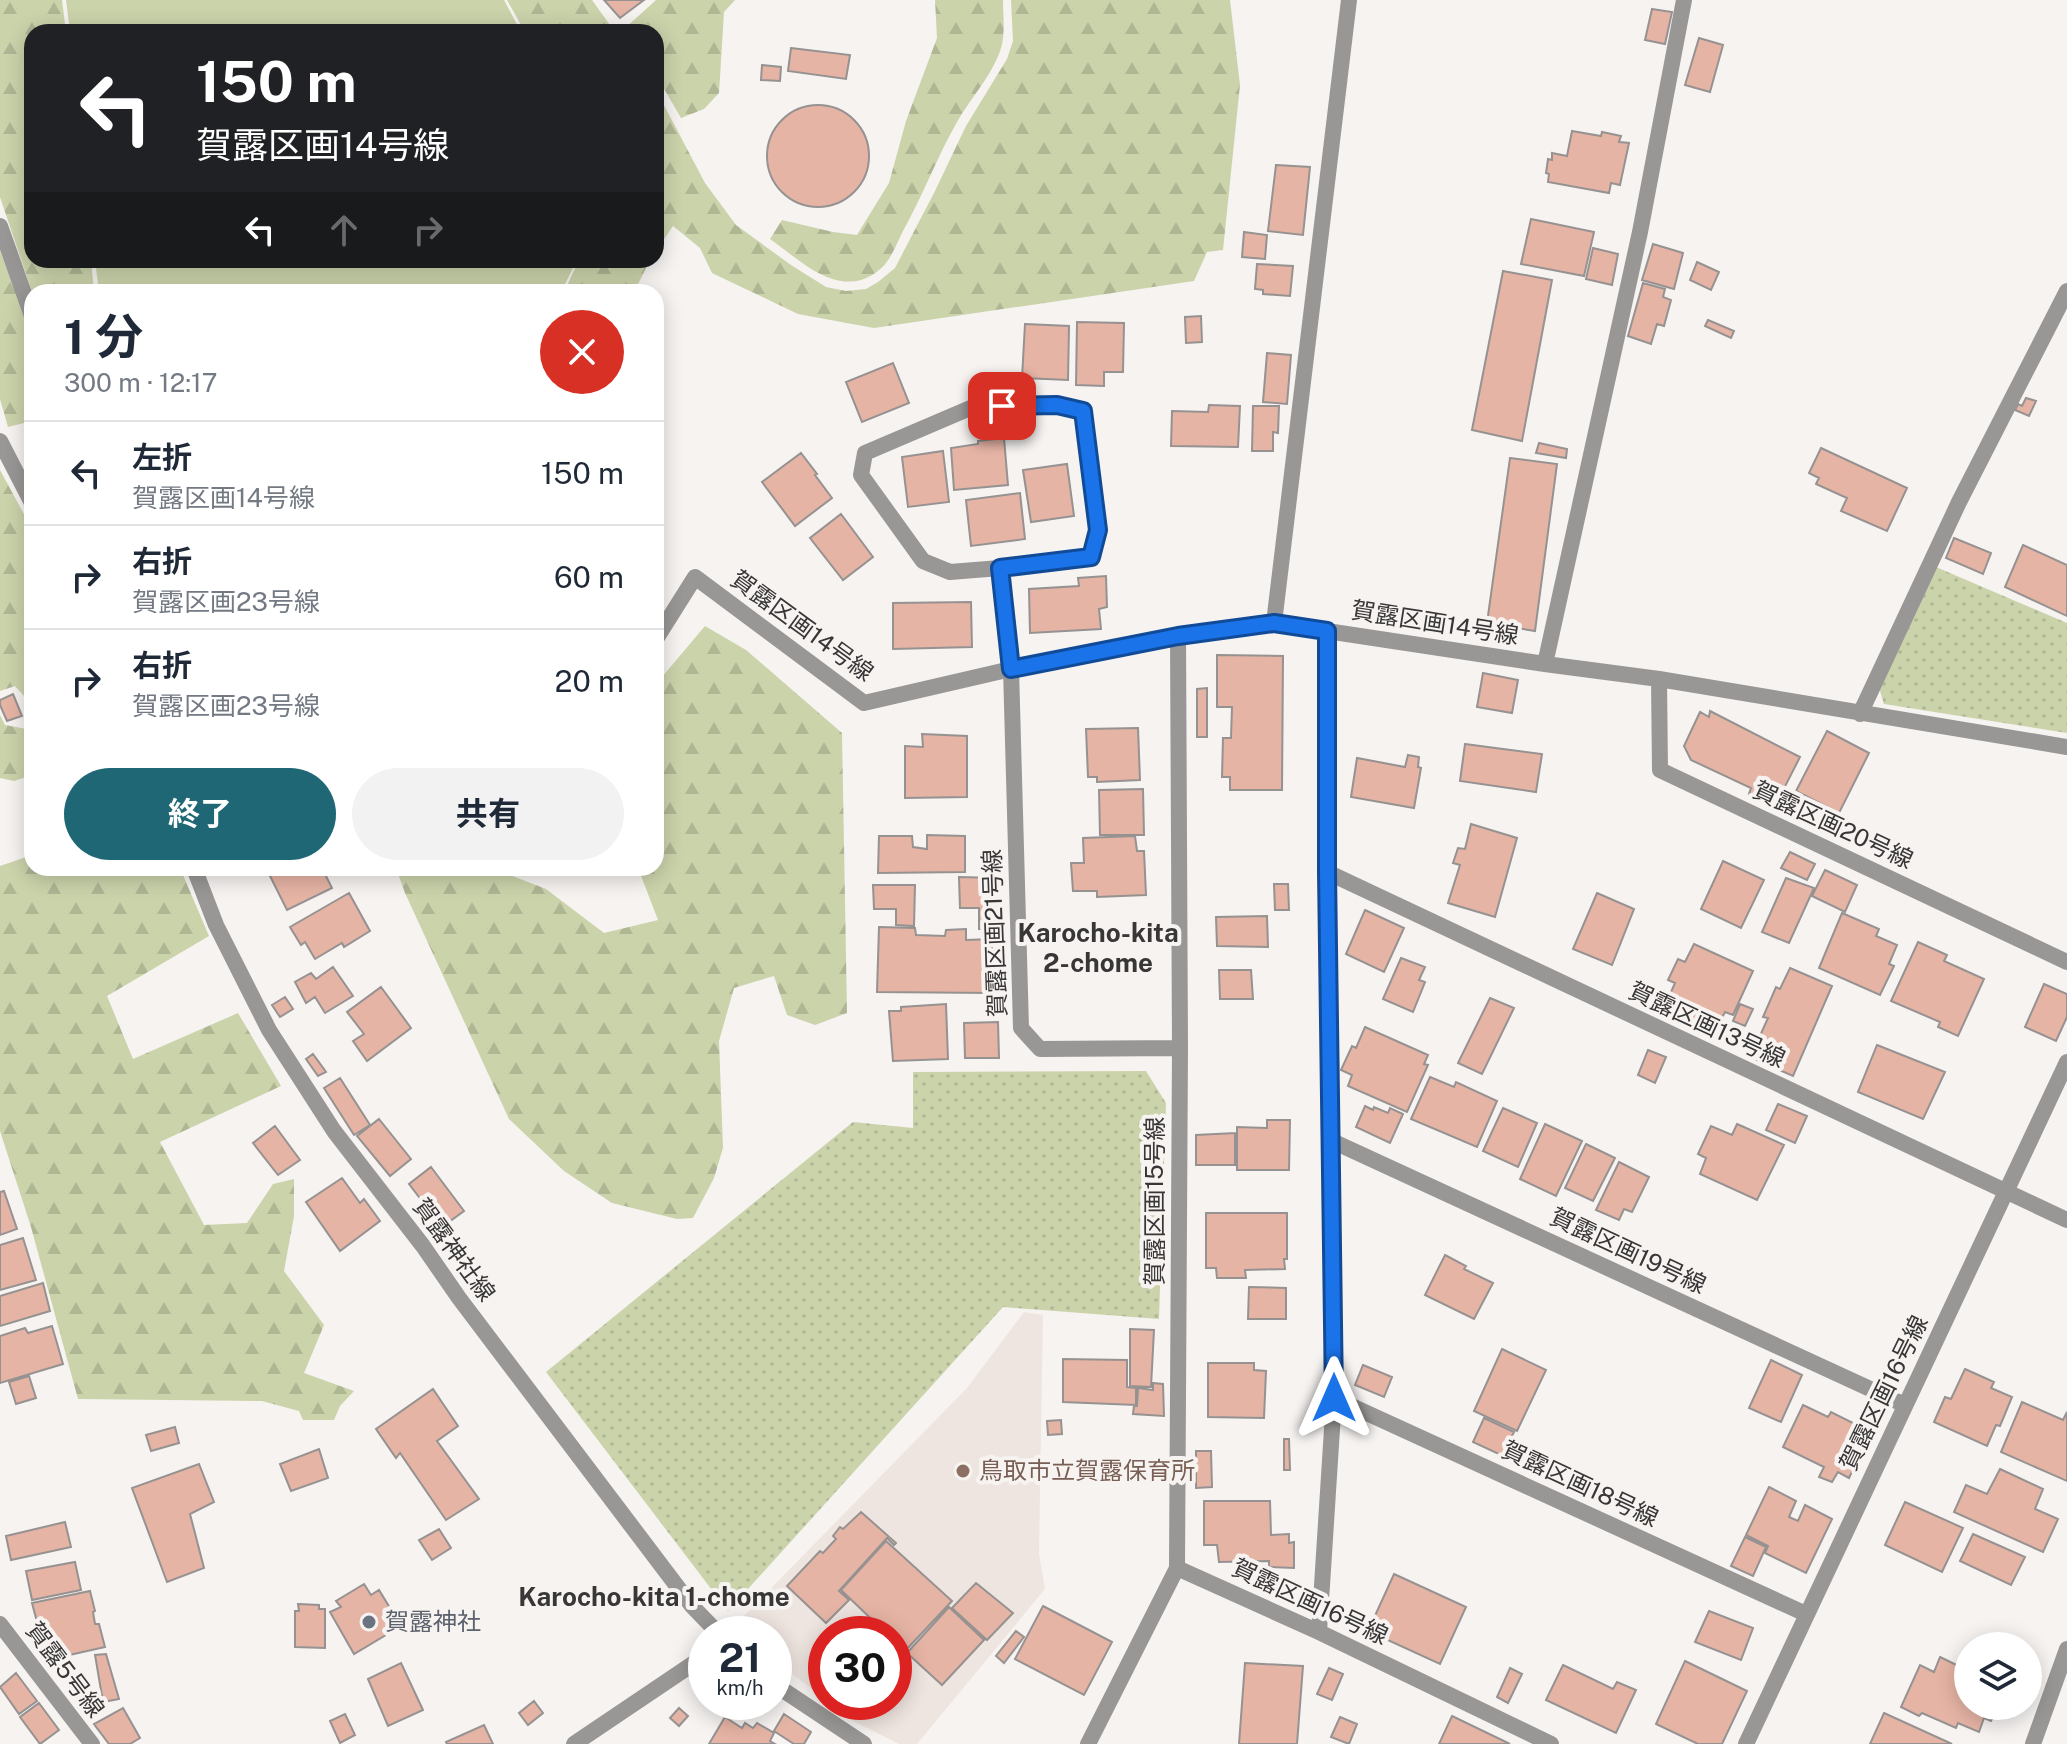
<!DOCTYPE html>
<html lang="ja">
<meta charset="utf-8">
<style>
body{margin:0;font-family:"Public Sans","Noto Sans JP",sans-serif;background:#f2f2f3;color:#1f2937;height:100vh;display:flex;flex-direction:column;font-size:30px;white-space:nowrap}
*{box-sizing:border-box;margin:0}
p{font-size:26px;color:#747a83}
.icon{flex:none;width:44px;height:44px;fill:none;stroke:currentColor;stroke-width:2;stroke-linecap:round;stroke-linejoin:round}
.map{position:relative;flex:1;overflow:hidden}
.drawer{position:absolute;left:24px;top:284px;width:640px;height:592px;display:flex;flex-direction:column;background:#fff;border-radius:24px;box-shadow:0 4px 20px #0003}
.drawer>*{flex:none}
.top-card{position:absolute;left:24px;top:24px;width:640px;height:244px;border-radius:24px;box-shadow:0 4px 20px #0003;background:#202124;color:#fff;overflow:hidden}
.fabs{position:absolute;left:1954px;top:1632px;display:grid;gap:16px}
.fabs a{display:grid;place-items:center;width:88px;height:88px;border-radius:50%;background:#fff;box-shadow:0 4px 20px #0003;font-size:40px}
.speed{position:absolute;left:688px;top:1616px;display:flex;gap:16px;font-size:40px;font-weight:700;text-align:center}
.speed>*{display:grid;place-content:center;width:104px;height:104px;border-radius:50%;background:#fff;box-shadow:0 4px 20px #0003;line-height:1}
.speed small{font-size:20px;font-weight:400}
.speed .limit{border:12px solid #d22;background:#fff;color:#111}
.pin{position:absolute;display:grid;place-items:center;width:68px;height:68px;color:#fff;margin:-34px;border-radius:16px;box-shadow:0 4px 12px #0006}
.me{position:absolute;width:88px;margin:-44px;rotate:0deg;stroke-linejoin:round;filter:drop-shadow(0 0 6px #0008)}
.turn{display:flex;align-items:center;gap:28px;height:168px;padding:0 40px;font-size:36px}
.turn .icon{width:104px;height:104px;stroke-width:2.5}
.turn b{display:block;font-size:56px;line-height:68px}
.lanes{display:flex;align-items:center;height:76px;padding:0 40px;background:#0003;justify-content:center;gap:40px;direction:ltr}
.lanes .off{opacity:.35}
.round{display:grid;place-items:center;flex:none;width:84px;height:84px;border-radius:42px;background:#f2f2f3}
.head{display:flex;align-items:center;justify-content:space-between;height:136px;padding:0 40px}
h1{font-size:48px;font-weight:700;line-height:60px}
.primary-button{display:flex;gap:16px;margin-top:auto;padding:16px 40px}
.primary-button a{flex:1;height:92px;border-radius:48px;background:#1f6775;color:#fff;font-size:32px;font-weight:700;line-height:92px;text-align:center}
.primary-button a+a{background:#f2f2f3;color:#1f2937}
ul{padding:0;list-style:none}
li{display:flex;align-items:center;gap:24px;height:104px;padding:0 40px;border-top:2px solid #e0e1e3}
li div{flex:1}
li b{display:block;font-size:30px}
li em{font-style:normal}
.map>svg:first-child{display:block}
</style>
<div class="map">
<svg width="2067" height="1744" viewBox="0 0 2067 1744">
<defs>
<pattern id="grass-dots" width="8" height="8" patternUnits="userSpaceOnUse" patternTransform="scale(2)"><rect width="8" height="8" fill="#cbd3ab"/><path d="M2 2h.1M6 6h.1" fill="none" stroke="#afb694" stroke-width="1.8" stroke-linecap="round"/></pattern>
<pattern id="forest-firs" width="22" height="20" patternUnits="userSpaceOnUse" patternTransform="scale(2)"><rect width="22" height="20" fill="#cbd3ab"/><path d="M5 1l3.5 6h-7zM16 11l3.5 6h-7z" fill="#afb694"/></pattern>
</defs>
<rect width="100%" height="100%" fill="#f6f3f1"/>
<!-- built -->
<path fill="#efe5e0" d="M1024 1312 1043 1315 1039 1554 1045 1589 917 1744H899L855 1722 829 1702H894V1634H826V1700L774 1660V1634H745L735 1625 967 1388Z"/>
<!-- grass -->
<path fill="url(#grass-dots)" d="M1936 567 2067 623V733L1884 704 1880 691 1882 677Z
M1146 1071 1166 1103 1159 1319 1003 1307 728 1611 546 1372 853 1122 913 1128V1072Z"/>
<!-- forest -->
<path fill="url(#forest-firs)" d="M0 0H62L66 32H32V260H91L94 292H32L0 197Z
M507 0H592L615 32H525Z
M656 0H735L724 12 719 93 704 109 681 118 656 75V32H627L624 29Z
M935 0H1003C1003 18 1006 37 999 54 989 79 970 99 957 122 937 157 923 195 903 231 898 241 893 254 886 263 880 271 870 277 861 280 827 289 796 257 770 239L782 220 833 232 857 235 889 183 906 121 937 38Z
M1011 0H1230L1240 85 1223 250 1207 252 1194 281 874 328 798 314 712 273 700 248 673 226 656 251V90L705 183 736 225 791 265 826 287 846 291 866 289 878 282 895 268 935 191 966 126 1007 59 1013 41Z
M0 251 32 333V421L8 427 0 399Z
M579 260H650L634 292H564Z
M0 470 32 529V705L15 686 0 691Z
M705 626 746 650 842 733 847 1013 815 1025 787 1015 774 976 734 988 719 1041 723 1148 714 1178 693 1218 677 1219 612 1203 564 1171 509 1119 405 893 396 868H492L546 889 604 933 658 920 638 868H656V684Z
M0 715 5 725 32 730V775L14 781 0 778Z
M32 855V868H180L209 936 107 996 133 1059 238 1013 281 1086 160 1142 204 1225 247 1223 273 1184 294 1179V1216L284 1271 324 1325 304 1373 354 1391 340 1406 334 1420H303L299 1411 262 1401 78 1399 31 1227 0 1131V866Z"/>
<!-- garden -->
<path fill="#cbd3ab" d="M66 0H504L521 32H70Z
M95 260H577L561 292H99Z"/>
<!-- building -->
<path fill="#e6b4a5" stroke="#959291" stroke-width="2" d="M604 0H644L620 18Z
M1652 9 1672 12 1665 44 1645 40Z
M1699 38 1723 45 1710 92 1685 85Z
M791 48 850 55 846 79 788 71Z
M762 65 781 67 780 81 761 80Z
M767 156a51 51 0 1 1 102 0a51 51 0 1 1-102 0Z
M1572 131 1601 136 1602 132 1621 136 1619 142 1629 143 1620 185 1611 183 1609 193 1548 182 1549 174 1546 173 1548 159 1552 160V153L1567 156Z
M1276 165 1310 167 1303 235 1268 231Z
M1531 219 1594 232 1584 276 1521 264Z
M1244 232 1267 235 1265 259 1242 257Z
M1653 244 1683 253 1674 289 1642 280Z
M1593 248 1618 254 1612 285 1586 279Z
M1697 262 1719 272 1711 290 1690 280Z
M1257 264 1293 266 1290 296 1263 294V290L1255 289Z
M1503 271 1552 280 1522 441 1472 430Z
M1643 283 1665 289 1663 297 1671 300 1664 326 1657 324 1651 344 1628 336Z
M1201 316 1202 342 1186 343 1185 317Z
M1708 320 1734 331 1731 338 1705 326Z
M1077 322 1124 323 1123 372H1104V386L1076 385Z
M1025 324 1069 326 1068 380 1022 378Z
M1267 353 1291 355 1287 404 1263 402Z
M893 363 909 403 862 422 846 382Z
M2026 398 2036 401 2029 416 2015 410 2018 404 2022 406Z
M1209 405 1240 406 1238 447 1171 446 1172 411 1208 412Z
M1253 406H1279L1278 433 1273 432V451H1252Z
M1004 438 1008 485 954 490 951 448 978 444V441Z
M1539 443 1567 449 1566 458 1536 453Z
M1821 448 1907 488 1887 531 1841 511 1847 498 1816 484 1819 478 1809 473Z
M943 451 949 502 908 507 902 457Z
M801 453 817 474 815 475 832 498 795 526 762 482Z
M1510 458 1557 464 1535 631 1487 623Z
M1067 464 1074 516 1031 522 1023 470Z
M1020 493 1025 539 971 546 966 500Z
M841 514 873 557 843 580 810 538Z
M1954 538 1991 553 1983 574 1946 558Z
M2023 545 2067 565V616L2005 587Z
M1106 576 1107 607 1099 609 1101 629 1030 633 1029 589 1079 586 1078 578Z
M971 602 972 647 893 649V603Z
M1217 655 1283 656 1282 790H1230V777H1222L1223 738H1231L1232 707H1217Z
M1483 673 1518 680 1512 713 1477 707Z
M1207 688V737H1197V689Z
M13 694 22 716 7 721 0 705V700Z
M1710 711 1800 757 1775 806 1749 794 1751 788 1691 760 1684 746 1700 712 1709 717Z
M1138 728 1140 780 1097 782V777H1088L1086 729Z
M1827 731 1869 753 1839 813 1796 791Z
M922 734 967 736V797L905 798V746L923 747Z
M1465 744 1542 754 1536 792 1460 781Z
M1408 755 1419 757 1418 767 1421 768 1414 808 1351 797 1357 758 1405 767Z
M1143 789 1144 835H1100L1099 790Z
M1471 824 1517 838 1495 917 1448 903 1460 865 1453 863 1458 848 1465 849Z
M927 835 965 836V872L878 873 879 836H912L913 847 927 849Z
M1135 836 1137 851H1144L1146 895 1097 897V891H1073L1071 863H1084L1083 838Z
M1790 852 1815 864 1807 880 1781 868Z
M1723 861 1764 880 1741 928 1701 909Z
M266 868H322L332 888 287 910Z
M1825 870 1857 885 1845 912 1812 896Z
M959 877 997 878V930L979 929V908H960Z
M1786 878 1814 888 1789 943 1762 932Z
M1274 884H1288L1289 910H1275Z
M873 885H915L914 926 896 925V909H874Z
M349 893 370 931 344 947 342 943 315 959 305 942 301 945 290 927Z
M1597 893 1634 909 1612 965 1573 949Z
M1365 910 1404 928 1384 972 1346 954Z
M1842 913 1879 929 1876 936 1897 945 1889 964 1894 966 1880 995 1819 968Z
M1267 916 1268 947 1217 946 1216 917Z
M879 927 915 928 916 935 945 936 946 930 966 929V940L992 939 991 993 877 992Z
M1918 942 1947 955 1944 961 1984 979 1958 1036 1938 1027 1940 1022 1891 1001Z
M1694 944 1753 971 1733 1015 1725 1012 1714 1033 1663 1010 1675 983 1668 980 1678 959 1685 962Z
M1401 958 1425 967 1419 980 1425 982 1413 1012 1383 999Z
M333 967 353 996 325 1013 315 997 306 1003 295 982 311 973 316 979Z
M1790 968 1832 986 1793 1076 1757 1060 1765 1040 1759 1038 1768 1018 1763 1017 1776 987 1780 989Z
M1219 970H1251L1253 999H1220Z
M2044 984 2067 994V1017L2056 1041 2025 1027Z
M381 987 411 1028 367 1061 353 1041 364 1034 347 1012Z
M285 997 293 1009 280 1017 272 1005Z
M1490 998 1514 1008 1482 1074 1458 1063Z
M946 1004 948 1059 893 1061 889 1011H901V1007Z
M1740 1004 1753 1009 1745 1026 1733 1021Z
M998 1022 999 1058H965L964 1023Z
M1365 1027 1428 1055 1424 1064 1428 1065 1407 1112 1348 1086 1352 1075 1341 1070 1352 1046 1356 1048Z
M1877 1045 1945 1072 1923 1119 1858 1092Z
M1648 1050 1666 1057 1655 1083 1638 1075Z
M313 1054 326 1072 318 1076 306 1059Z
M1430 1077 1454 1087 1456 1082 1497 1101 1477 1147 1411 1119Z
M340 1078 370 1125 354 1135 324 1088Z
M1778 1104 1807 1116 1795 1143 1766 1130Z
M1365 1106 1373 1110 1374 1107 1388 1113 1390 1108 1403 1114 1390 1143 1356 1127Z
M1503 1108 1537 1123 1518 1167 1483 1151Z
M379 1119 411 1159 390 1176 357 1136Z
M1267 1120H1290L1289 1170H1237V1127L1267 1128Z
M1545 1124 1582 1141 1556 1196 1520 1179Z
M1737 1124 1784 1145 1757 1200 1700 1174 1706 1158 1698 1154 1711 1126 1732 1135Z
M275 1126 300 1160 278 1175 253 1143Z
M1235 1133V1165H1196V1135Z
M1586 1144 1615 1158 1593 1201 1565 1188Z
M1619 1162 1649 1177 1632 1212 1624 1209 1619 1220 1596 1210Z
M431 1167 464 1211 442 1227 409 1184Z
M342 1178 360 1203 364 1199 380 1221 340 1251 306 1202Z
M4 1191 17 1229 0 1235V1192Z
M1206 1213H1287V1259H1284L1285 1269 1245 1270 1246 1278H1217L1216 1268H1206Z
M23 1238 36 1280 0 1290V1245Z
M1445 1255 1466 1266 1464 1269 1493 1283 1474 1319 1425 1295Z
M43 1283 50 1311 0 1326V1296Z
M1249 1287 1286 1288V1319H1248Z
M52 1326 63 1364 0 1383V1336L25 1328 28 1333Z
M1130 1329 1154 1330 1151 1387 1130 1386Z
M1502 1349 1546 1370 1517 1431 1474 1411Z
M1063 1359 1127 1360V1387L1136 1388V1405L1063 1402Z
M1771 1360 1802 1375 1781 1422 1749 1408Z
M1208 1363H1254V1370L1266 1371 1264 1418 1208 1417Z
M1363 1365 1392 1377 1384 1397 1355 1385Z
M1965 1369 1994 1382 1991 1388 2012 1397 2000 1426 1996 1425 1987 1446 1934 1422 1945 1397 1951 1399Z
M29 1376 36 1398 16 1404 9 1382Z
M1153 1383 1163 1384 1164 1416 1133 1414 1134 1406H1137L1138 1388 1153 1390Z
M433 1389 458 1426 437 1441 479 1499 446 1520 400 1453 396 1458 376 1429Z
M2022 1402 2063 1420 2067 1412V1481L2001 1452Z
M1803 1405 1828 1417 1831 1412 1871 1432 1849 1478 1838 1472 1832 1482 1819 1477 1824 1467 1783 1447Z
M1484 1418 1514 1432 1503 1456 1473 1442Z
M1061 1420 1062 1434 1048 1435 1047 1421Z
M175 1427 179 1443 151 1451 146 1435Z
M1284 1439H1289L1290 1470H1284Z
M319 1449 328 1478 291 1491 280 1464Z
M1196 1451H1211L1212 1487 1196 1488Z
M199 1464 214 1502 190 1514 204 1568 167 1582 132 1488Z
M2000 1469 2043 1489 2035 1509 2058 1519 2043 1552 1954 1512 1966 1485 1987 1494Z
M1769 1487 1796 1501 1789 1517 1798 1521 1805 1505 1832 1519 1806 1573 1765 1553 1768 1546 1746 1535Z
M1204 1501H1270L1271 1535 1289 1534V1543L1294 1542V1568L1269 1567V1561L1219 1562 1217 1545H1204Z
M1905 1502 1963 1528 1942 1572 1885 1545Z
M861 1512 896 1543 894 1545 887 1538 839 1591 849 1600 826 1623 787 1586 820 1551 823 1553 836 1539 833 1536 840 1527 843 1529Z
M65 1522 71 1547 11 1560 6 1536Z
M439 1529 451 1548 432 1560 419 1540Z
M1973 1534 2025 1557 2011 1585 1960 1561Z
M1745 1537 1766 1547 1753 1576 1731 1566Z
M886 1541 952 1601 905 1651 894 1640V1634H887L841 1590Z
M75 1562 81 1590 32 1600 26 1571Z
M1394 1574 1466 1607 1440 1664 1368 1631Z
M976 1583 1013 1613 987 1640 952 1608Z
M364 1584 371 1595 379 1590 401 1626 354 1654 330 1612 341 1607 336 1601Z
M90 1591 95 1611 93 1612 95 1624H99L105 1647 47 1660 32 1603Z
M298 1604 319 1605V1609H325V1648L295 1647V1611H299Z
M1043 1606 1112 1642 1084 1695 1015 1659Z
M949 1607 984 1640 942 1685 907 1653Z
M1709 1611 1753 1628 1741 1660 1695 1642Z
M1016 1631 1024 1637 1004 1663 996 1656Z
M106 1654 119 1699 103 1702 95 1655Z
M1940 1657 1963 1668 1962 1672 1968 1675V1706H1998L1991 1721 1984 1718 1979 1732 1958 1723 1956 1728 1922 1713 1919 1716 1901 1707 1920 1665 1934 1672Z
M1685 1661 1747 1691 1722 1744H1698L1656 1724Z
M401 1663 423 1710 388 1726 368 1679Z
M1245 1663 1303 1666 1297 1744H1239Z
M1563 1665 1613 1689 1617 1682 1636 1690 1616 1733 1546 1700Z
M1329 1668 1343 1674 1332 1700 1317 1694Z
M1510 1668 1522 1674 1508 1703 1497 1697Z
M16 1673 37 1701 19 1714 0 1687Z
M534 1701 543 1713 528 1725 519 1713Z
M39 1703 59 1730 40 1744 20 1717Z
M123 1708 140 1738 130 1744H109L94 1724Z
M679 1708 688 1716 679 1726 670 1718Z
M1884 1713 1952 1744H1870Z
M345 1714 355 1735 340 1743 330 1721Z
M784 1714 811 1732 804 1744H794L774 1731Z
M1452 1716 1510 1744H1439Z
M725 1717 742 1728 745 1723 753 1728 757 1723 774 1733 770 1741 775 1744H709Z
M1340 1717 1357 1724 1349 1744 1331 1737Z
M484 1725 493 1744H447L446 1742Z"/>
<g fill="none" stroke-linecap="round" stroke-linejoin="round">
<!-- minor -->
<path stroke="#989796" stroke-width="16" d="M0 226 32 316
M0 441 32 503
M1000 568 950 572 923 561 861 475 865 453 975 406 1057 405 1083 411 1098 530 1091 557 1000 568 1011 669 1021 1028 1040 1049 1180 1048
M1274 623 1349 0
M656 639 695 577 864 703 1011 669 1178 636 1274 623 1545 664 1659 679 2067 747
M1545 664 1640 232 1684 0
M1659 679 1660 770 2067 962
M1860 714 1959 502 2067 291
M194 868 216 925 269 1030 334 1131 423 1246 459 1298 692 1606 719 1634
M1327 872 2067 1220
M1332 1141 1905 1405
M1334 1398 1806 1614
M1177 1568 1319 1632 1551 1744
M0 1624 92 1744
M1319 1632 1334 1398 1327 872V631
M774 1684 864 1744
M574 1744 706 1655
M1088 1744 1177 1568 1180 1048 1178 636
M1746 1744 2067 1062"/>
<!-- tertiary -->
<path stroke="#989796" stroke-width="16" d="M2033 1744 2067 1649"/>
</g>
<g fill="none" stroke-linecap="round" stroke-linejoin="round">
<defs>
<path id="route" d="M1002 406 1057 405 1083 411 1098 530 1091 557 1000 568 1011 669 1178 636 1274 623 1327 631V872L1334 1398"/>
</defs>
<!-- route casing -->
<use href="#route" stroke="#114b97" stroke-width="20"/>
<!-- route -->
<use href="#route" stroke="#1a73e8" stroke-width="14"/>
</g>
<!-- markers -->
<circle fill="#8d6e63" stroke="#f6f3f1" stroke-width="3" cx="963" cy="1471" r="8"/>
<circle fill="#6b7280" stroke="#f6f3f1" stroke-width="3" cx="369" cy="1622" r="8"/>
<g text-anchor="middle" stroke-width="8" stroke-linejoin="round" paint-order="stroke">
<!-- street labels -->
<g font-size="24" fill="#383636" stroke="#f6f3f1">
<text transform="translate(1435 623) rotate(9)" y="8">賀露区画14号線</text>
<text transform="translate(802 626) rotate(36)" y="8">賀露区画14号線</text>
<text transform="translate(1833 825) rotate(25)" y="8">賀露区画20号線</text>
<text transform="translate(995 933) rotate(-92)" y="8">賀露区画21号線</text>
<text transform="translate(1707 1025) rotate(25)" y="8">賀露区画13号線</text>
<text transform="translate(1155 1201) rotate(-90)" y="8">賀露区画15号線</text>
<text transform="translate(454 1250) rotate(54)" y="8">賀露神社線</text>
<text transform="translate(1628 1251) rotate(25)" y="8">賀露区画19号線</text>
<text transform="translate(1884 1393) rotate(-64)" y="8">賀露区画16号線</text>
<text transform="translate(1580 1484) rotate(25)" y="8">賀露区画18号線</text>
<text transform="translate(1310 1602) rotate(25)" y="8">賀露区画16号線</text>
<text transform="translate(65 1670) rotate(53)" y="8">賀露5号線</text>
</g>
<!-- education labels -->
<g font-size="24" fill="#785e54" stroke="#f6f3f1" text-anchor="start">
<text x="979" y="1479">鳥取市立賀露保育所</text>
</g>
<!-- worship labels -->
<g font-size="24" fill="#5b616d" stroke="#f6f3f1" text-anchor="start">
<text x="385" y="1630">賀露神社</text>
</g>
<!-- neighbourhood labels -->
<g font-size="26" font-weight="bold" fill="#383636" stroke="#f6f3f1">
<text x="1098" y="942">Karocho-kita<tspan x="1098" dy="30">2-chome</tspan></text>
<text x="654" y="1606">Karocho-kita 1-chome</text>
</g>
</g>
</svg>
<div class="fabs">
<a><svg class="icon" aria-label="layers" viewBox="0 0 24 24"><path d="M12 4l9 5-9 5-9-5zM3 14l9 5 9-5"/></svg></a>
</div>
<div class="speed"><div>21<small>km/h</small></div><div class="limit">30</div></div>
<div class="pin" style="left:1002px;top:406px;background:#d93025"><svg class="icon" aria-label="arrive" viewBox="0 0 24 24"><path d="M6 21V4h12l-3 4 3 4H6"/></svg></div>
<svg class="me" style="left:1334px;top:1398px" viewBox="-20 -20 40 40"><path d="M0-17L14 15 0 8-14 15z" fill="#1a73e8" stroke="#fff" stroke-width="4"/></svg>
<div class="top-card">
<div class="turn"><svg class="icon" aria-label="left" viewBox="0 0 24 24"><path d="M17 20v-9H6M10 6l-5 5 5 5"/></svg><div><b>150 m</b>賀露区画14号線</div></div>
<div class="lanes"><svg class="icon" aria-label="left" viewBox="0 0 24 24"><path d="M17 20v-9H6M10 6l-5 5 5 5"/></svg><svg class="icon off" aria-label="ahead" viewBox="0 0 24 24"><path d="M12 20V5M6 11l6-6 6 6"/></svg><svg class="icon off" aria-label="right" viewBox="0 0 24 24"><path d="M7 20v-9h11M14 6l5 5-5 5"/></svg></div>
</div>
<section class="drawer">
<div class="head"><div><h1>1 分</h1><p>300 m · 12:17</p></div><a class="round" style="background:#d93025;color:#fff"><svg class="icon" aria-label="close" viewBox="0 0 24 24"><path d="M6 6l12 12M18 6L6 18"/></svg></a></div>
<ul>
<li><svg class="icon" aria-label="left" viewBox="0 0 24 24"><path d="M17 20v-9H6M10 6l-5 5 5 5"/></svg><div><b>左折</b><p>賀露区画14号線</p></div><em>150 m</em></li>
<li><svg class="icon" aria-label="right" viewBox="0 0 24 24"><path d="M7 20v-9h11M14 6l5 5-5 5"/></svg><div><b>右折</b><p>賀露区画23号線</p></div><em>60 m</em></li>
<li><svg class="icon" aria-label="right" viewBox="0 0 24 24"><path d="M7 20v-9h11M14 6l5 5-5 5"/></svg><div><b>右折</b><p>賀露区画23号線</p></div><em>20 m</em></li>
</ul>
<div class="primary-button"><a>終了</a><a>共有</a></div>
</section>
</div>
